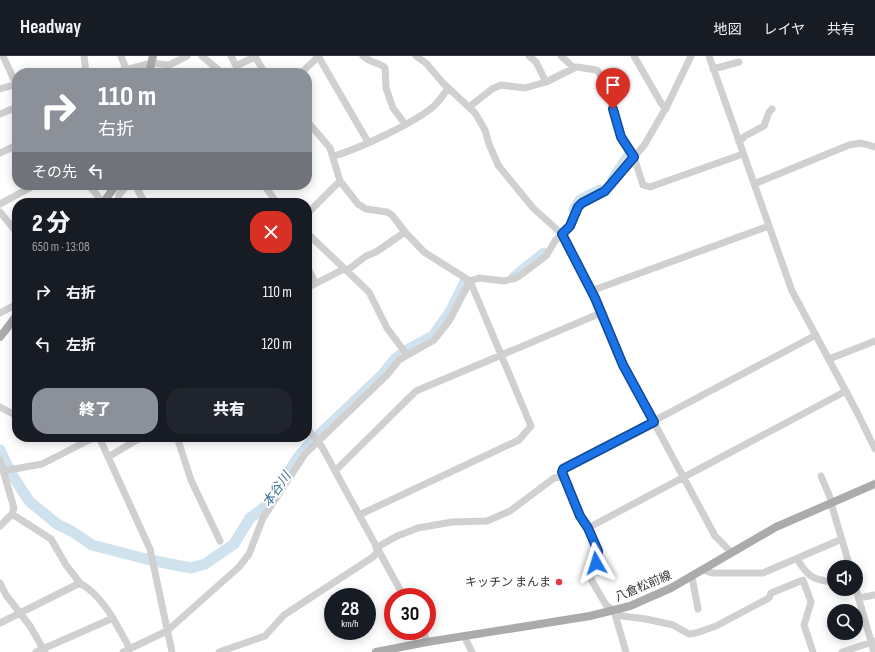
<!DOCTYPE html>
<html lang="ja">
<meta charset="utf-8">
<style>
body{margin:0;font-family:"Sofia Sans Condensed","Noto Sans JP",sans-serif;background:#20242c;color:#f1f3f6;height:100vh;display:flex;flex-direction:column;font-size:15px;white-space:nowrap}
*{box-sizing:border-box;margin:0}
p{font-size:13px;color:#9ea1a6}
.icon{flex:none;width:22px;height:22px;fill:none;stroke:currentColor;stroke-width:2;stroke-linecap:round;stroke-linejoin:round}
.map{position:relative;flex:1;overflow:hidden}
.details{position:absolute;left:12px;top:142px;width:300px;height:244px;display:flex;flex-direction:column;background:#171b24;border-radius:16px;box-shadow:0 2px 10px #0003}
.details>*{flex:none}
.guide{position:absolute;left:12px;top:12px;width:300px;height:122px;border-radius:16px;box-shadow:0 2px 10px #0003;background:#8c9099;color:#fff;overflow:hidden}
.fabs{position:absolute;left:827px;top:504px;display:grid;gap:8px}
.fabs a{display:grid;place-items:center;width:36px;height:36px;border-radius:50%;background:#171b24;box-shadow:0 2px 10px #0003;font-size:20px}
.speed{position:absolute;left:324px;top:532px;display:flex;gap:8px;font-size:20px;font-weight:700;text-align:center}
.speed>*{display:grid;place-content:center;width:52px;height:52px;border-radius:50%;background:#171b24;box-shadow:0 2px 10px #0003;line-height:1}
.speed small{font-size:10px;font-weight:400}
.speed .limit{border:6px solid #d22;background:#fff;color:#111}
.pin{position:absolute;display:grid;place-items:center;width:34px;height:34px;color:#fff;margin:-41px -17px;border-radius:50% 50% 50% 0;rotate:-45deg;box-shadow:0 0 4px #0007}
.pin .icon{rotate:45deg}
.me{position:absolute;width:44px;margin:-22px;rotate:354deg;stroke-linejoin:round;filter:drop-shadow(0 0 3px #0008)}
.turn{display:flex;align-items:center;gap:14px;height:84px;padding:0 20px;font-size:18px}
.turn .icon{width:52px;height:52px;stroke-width:2.5}
.turn b{display:block;font-size:28px;line-height:34px}
.then{display:flex;align-items:center;height:38px;padding:0 20px;background:#0003;gap:8px;font-size:15px}
.round{display:grid;place-items:center;flex:none;width:42px;height:42px;border-radius:16px;background:#20242c}
.headline{display:flex;align-items:center;justify-content:space-between;height:68px;padding:0 20px}
h1{font-size:24px;font-weight:800;line-height:30px}
.action{display:flex;gap:8px;margin-top:auto;padding:8px 20px}
.action a{flex:1;height:46px;border-radius:16px;background:#8c9099;color:#fff;font-size:16px;font-weight:800;line-height:46px;text-align:center}
.action a+a{background:#20242c;color:#f1f3f6}
ul{padding:0;list-style:none}
li{display:flex;align-items:center;gap:12px;height:52px;padding:0 20px}
li div{flex:1}
li b{display:block;font-size:15px}
li em{font-style:normal}
header{display:flex;align-items:center;gap:24px;box-sizing:border-box;height:56px;padding:0 20px;background:#171b24;border-bottom:1px solid #363941}
header strong{font-size:19px}
nav{display:flex;gap:22px;margin-inline-start:auto;font-size:14px}
.map>svg:first-child{display:block}
</style>
<header>
<strong>Headway</strong>
<nav><a>地図</a><a>レイヤ</a><a>共有</a></nav>
</header>
<div class="map">
<svg width="875" height="596" viewBox="0 0 875 596">
<rect width="100%" height="100%" fill="#fff"/>
<g fill="none" stroke-linecap="round" stroke-linejoin="round">
<!-- river -->
<path stroke="#cfe2ee" stroke-width="11" d="M613 123 629 99
M574 154 580 144 600 134
M514 221 544 197
M407 294 433 280 450 256 465 226
M320 378 382 319 395 303 403 297
M0 394 8 411
M11 417 29 445 57 468 73 476 92 489 150 504
M155 505 191 512 205 508 234 488 250 462 265 451 299 400 312 385"/>
<!-- minor -->
<path stroke="#d0d0d0" stroke-width="7" d="M3 0 16 28
M84 0 86 17
M121 0 126 13
M202 0 222 17
M231 0 236 10 250 3 256 2 265 17
M318 0 368 86
M363 0C370 7 379 6 385 12L386 32 393 52 405 68
M416 0 427 8 442 26 475 57 485 74 489 88 498 109 533 152 562 178 595 242 622 307 715 480 731 496
M529 0 536 6 546 26
M561 0 574 12
M634 0 661 47 666 53
M709 0 792 235 857 356 875 393
M713 13 739 6
M114 17 151 7 169 9 187 0
M301 17 319 0
M0 33 17 28
M469 51 492 33 501 29 525 32 546 26 576 11 597 14 603 23 609 38 621 81 634 101 643 129 650 131 743 98
M0 58 17 51
M307 65 330 92 340 125 358 148 366 153 387 156 392 159 405 176 424 196 470 225 531 370 519 384 359 459
M739 86 745 80 764 70 769 56 772 53
M0 97 17 89
M334 100C358 93 417 66 435 49 440 44 444 38 448 32
M754 128 849 89 861 87 875 91
M89 129 103 147
M135 129 145 147
M264 129 277 147
M118 147 119 139 127 129
M0 148 35 129
M0 156 17 177
M307 158 340 125
M307 177 369 236 387 272 407 299
M307 214H309L315 227
M307 232 342 214 349 213 366 200 376 196 405 176
M591 235 769 170
M0 257 17 248
M829 303 875 285
M0 351 17 360
M307 372 322 391 404 541
M99 381 150 493 172 596
M177 381 191 424 220 485
M108 401 142 381
M0 404 14 452 12 458 0 470
M336 414 416 335 601 257
M3 415 42 408 95 381
M821 420 832 446
M831 447 850 511
M588 472C576 457 568 435 562 416L563 413 816 279
M376 492 397 480 418 472 452 466 487 465 510 455 554 422 563 421
M797 503C808 521 813 524 834 526
M703 514 712 517H763L842 483
M692 521 698 553
M0 527 6 539 30 570 45 596
M80 527C105 542 116 568 130 593
M856 533 874 596
M859 542 875 539
M614 555 626 596
M0 567 80 527 66 509 51 483 12 458
M423 575 427 586
M464 580 472 596
M36 596 113 562
M123 596 167 575 239 511 249 498 263 462 305 398 387 319 399 304 434 284 449 265 470 225 479 222 504 225 518 221 546 200 555 185 570 170 578 151 582 147 605 135 611 129 645 88 668 48 691 0
M219 596 265 580 284 559 373 501 378 495
M813 596 804 569 811 546 803 524 771 537 769 542 716 570 696 577 689 578 673 569 646 563 622 560 606 549 592 525 591 520 598 495 588 472 846 335
M842 596 875 585"/>
<!-- major -->
<path stroke="#ababab" stroke-width="8" d="M149 17 153 0
M103 147 116 129
M0 281 17 259
M376 596 427 586 590 560 630 550 671 532 776 471 875 428"/>
</g>
<g fill="none" stroke-linecap="round" stroke-linejoin="round">
<defs>
<path id="route" d="M596 507 598 495 588 472 580 460 562 416 563 413 654 366 623 309 595 242 562 178 570 170 578 151 582 147 605 135 634 101 621 81 613 53"/>
</defs>
<!-- route casing -->
<use href="#route" stroke="#114b97" stroke-width="10"/>
<!-- route -->
<use href="#route" stroke="#1a73e8" stroke-width="7"/>
</g>
<!-- markers -->
<circle fill="#e63946" stroke="#fff" stroke-width="1.5" cx="559" cy="526" r="4"/>
<g text-anchor="middle" stroke-width="4" stroke-linejoin="round" paint-order="stroke">
<!-- poi labels -->
<g font-size="12" fill="#333" stroke="#fff" text-anchor="end">
<text x="551" y="530">キッチン まんま</text>
</g>
<!-- street labels -->
<g font-size="12" fill="#333" stroke="#fff">
<text transform="translate(643 530) rotate(-23)" y="4">八倉松前線</text>
</g>
<!-- water labels -->
<g font-size="13" font-style="italic" fill="#3f7597" stroke="#fff">
<text transform="translate(276 433) rotate(-55)" y="5">本谷川</text>
</g>
</g>
</svg>
<div class="fabs">
<a><svg class="icon" aria-label="sound" viewBox="0 0 24 24"><path d="M4 9h4l5-4v14l-5-4H4zM17 9q2 3 0 6"/></svg></a>
<a><svg class="icon" aria-label="search" viewBox="0 0 24 24"><circle cx="10" cy="10" r="6"/><path d="M15 15l6 6"/></svg></a>
</div>
<div class="speed"><div>28<small>km/h</small></div><div class="limit">30</div></div>
<div class="pin" style="left:613px;top:53px;background:#d93025"><svg class="icon" aria-label="arrive" viewBox="0 0 24 24"><path d="M6 21V4h12l-3 4 3 4H6"/></svg></div>
<svg class="me" style="left:596px;top:507px" viewBox="-20 -20 40 40"><path d="M0-17L14 15 0 8-14 15z" fill="#1a73e8" stroke="#fff" stroke-width="4"/></svg>
<div class="guide">
<div class="turn"><svg class="icon" aria-label="right" viewBox="0 0 24 24"><path d="M7 20v-9h11M14 6l5 5-5 5"/></svg><div><b>110 m</b>右折</div></div>
<div class="then">その先<svg class="icon" aria-label="left" viewBox="0 0 24 24"><path d="M17 20v-9H6M10 6l-5 5 5 5"/></svg></div>
</div>
<section class="details">
<div class="headline"><div><h1>2 分</h1><p>650 m · 13:08</p></div><a class="round" style="background:#d93025;color:#fff"><svg class="icon" aria-label="close" viewBox="0 0 24 24"><path d="M6 6l12 12M18 6L6 18"/></svg></a></div>
<ul>
<li><svg class="icon" aria-label="right" viewBox="0 0 24 24"><path d="M7 20v-9h11M14 6l5 5-5 5"/></svg><div><b>右折</b></div><em>110 m</em></li>
<li><svg class="icon" aria-label="left" viewBox="0 0 24 24"><path d="M17 20v-9H6M10 6l-5 5 5 5"/></svg><div><b>左折</b></div><em>120 m</em></li>
</ul>
<div class="action"><a>終了</a><a>共有</a></div>
</section>
</div>
